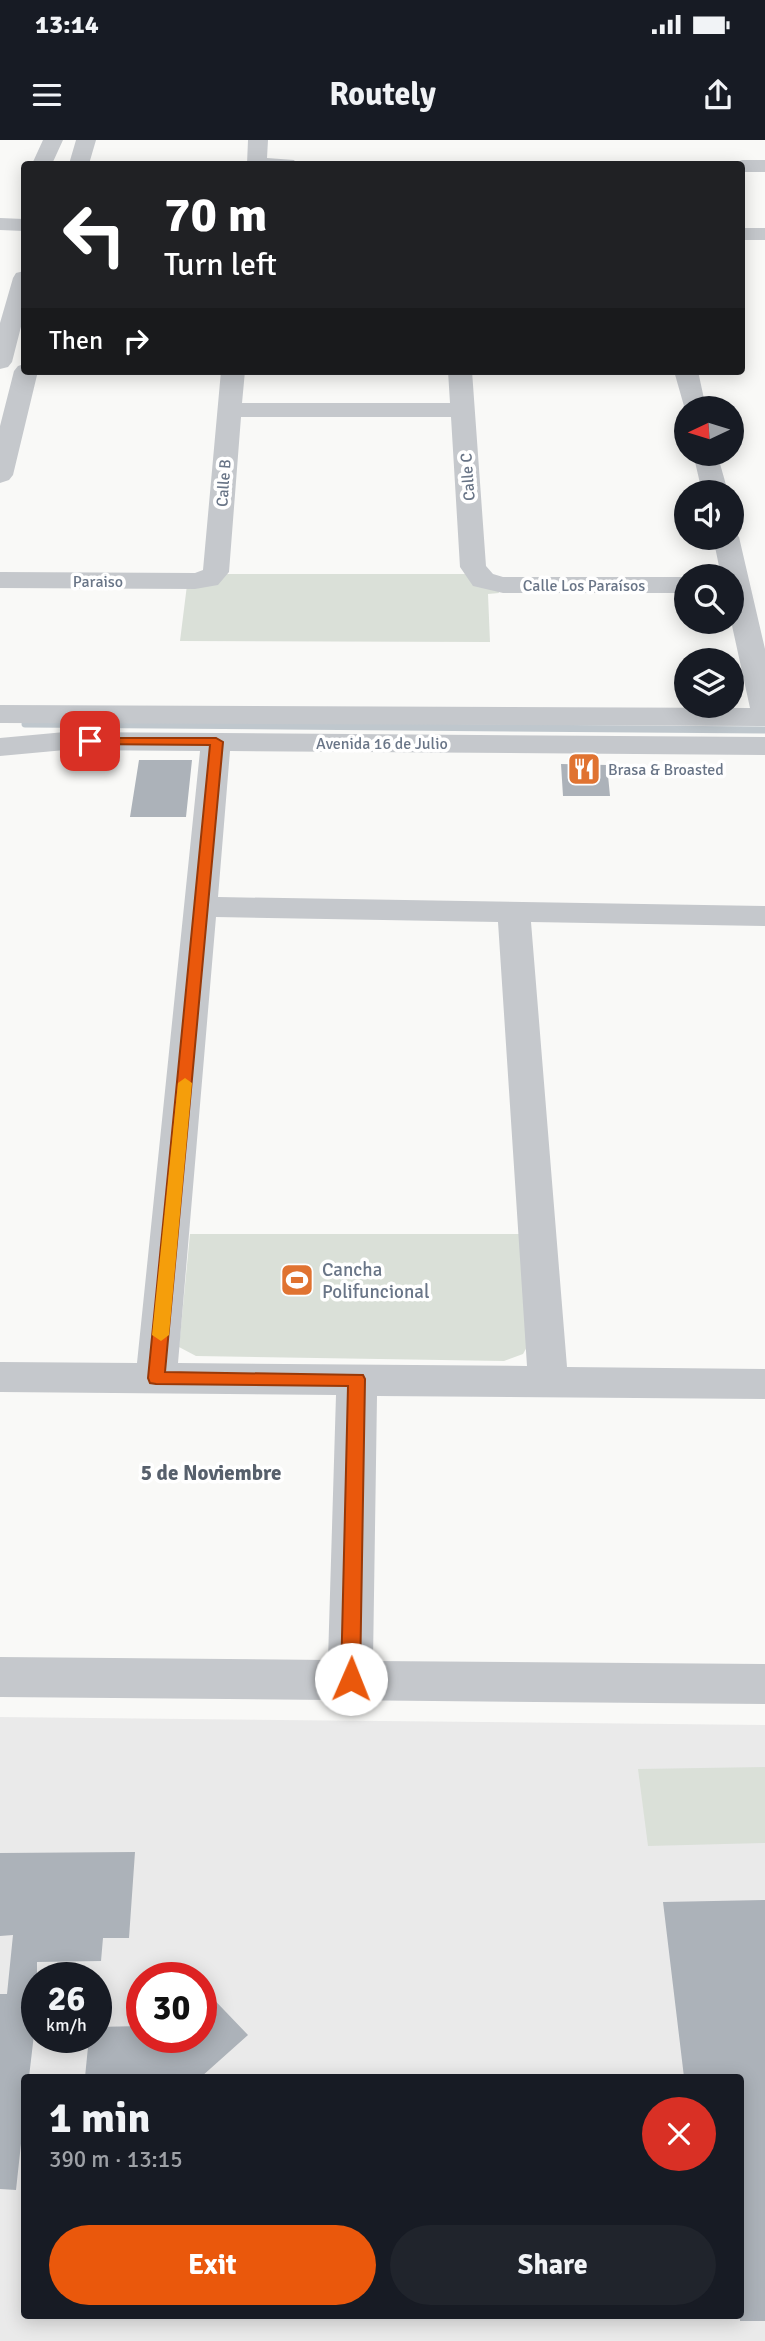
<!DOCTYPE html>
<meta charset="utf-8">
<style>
body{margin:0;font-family:Signika,sans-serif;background:#20242c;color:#f1f3f6;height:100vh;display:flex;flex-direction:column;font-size:26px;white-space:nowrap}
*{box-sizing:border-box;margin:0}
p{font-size:23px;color:#9ea1a6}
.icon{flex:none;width:38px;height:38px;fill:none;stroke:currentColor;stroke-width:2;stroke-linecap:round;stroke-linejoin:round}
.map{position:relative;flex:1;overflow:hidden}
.side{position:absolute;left:21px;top:1934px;width:723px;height:245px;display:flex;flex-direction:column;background:#171b24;border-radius:7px;box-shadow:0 4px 18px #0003}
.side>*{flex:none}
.top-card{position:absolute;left:21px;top:21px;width:724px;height:214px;border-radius:7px;box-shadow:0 4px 18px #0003;background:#202124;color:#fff;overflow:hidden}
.needle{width:46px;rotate:266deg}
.tools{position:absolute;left:674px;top:256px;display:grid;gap:14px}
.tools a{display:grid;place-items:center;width:70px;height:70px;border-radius:50%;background:#171b24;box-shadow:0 4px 18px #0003;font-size:35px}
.speed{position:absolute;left:21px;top:1822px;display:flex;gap:14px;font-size:35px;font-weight:700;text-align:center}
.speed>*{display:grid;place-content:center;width:91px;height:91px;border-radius:50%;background:#171b24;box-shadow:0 4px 18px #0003;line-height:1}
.speed small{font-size:18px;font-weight:400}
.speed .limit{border:10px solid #d22;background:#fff;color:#111}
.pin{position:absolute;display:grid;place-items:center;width:60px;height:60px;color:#fff;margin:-30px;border-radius:14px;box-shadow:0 4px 10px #0006}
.me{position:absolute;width:77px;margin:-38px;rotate:1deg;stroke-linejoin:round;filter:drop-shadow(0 0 5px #0008)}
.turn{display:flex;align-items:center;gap:24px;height:147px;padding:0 28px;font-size:32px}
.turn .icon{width:91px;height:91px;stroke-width:2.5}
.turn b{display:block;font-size:49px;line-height:60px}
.then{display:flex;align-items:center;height:66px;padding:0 28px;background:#0003;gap:14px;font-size:26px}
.round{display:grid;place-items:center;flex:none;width:74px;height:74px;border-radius:37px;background:#20242c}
.head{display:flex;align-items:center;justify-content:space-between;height:119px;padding:0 28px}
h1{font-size:42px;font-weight:700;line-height:52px}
.primary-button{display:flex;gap:14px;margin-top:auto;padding:14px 28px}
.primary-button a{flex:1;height:80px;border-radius:42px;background:#ea580c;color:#fff;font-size:28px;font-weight:700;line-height:80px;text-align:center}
.primary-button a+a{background:#20242c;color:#f1f3f6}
.status{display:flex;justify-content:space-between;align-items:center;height:49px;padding:0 35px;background:#171b24;direction:ltr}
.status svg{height:19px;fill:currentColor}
header{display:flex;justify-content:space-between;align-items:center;height:91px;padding:0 28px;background:#171b24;font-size:32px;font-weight:700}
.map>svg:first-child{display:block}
</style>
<div class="status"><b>13:14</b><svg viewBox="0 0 49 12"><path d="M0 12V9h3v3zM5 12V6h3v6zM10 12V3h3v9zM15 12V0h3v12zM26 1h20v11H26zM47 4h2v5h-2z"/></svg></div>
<header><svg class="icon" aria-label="menu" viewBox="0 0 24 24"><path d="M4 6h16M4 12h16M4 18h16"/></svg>Routely<svg class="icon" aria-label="share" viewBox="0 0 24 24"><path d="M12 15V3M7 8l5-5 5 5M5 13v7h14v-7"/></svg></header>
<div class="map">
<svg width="765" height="2201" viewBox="0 0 765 2201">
<rect width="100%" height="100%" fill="#f9f9f7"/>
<!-- built -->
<path fill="#eaeaea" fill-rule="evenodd" d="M0 1577 765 1585V2201H0ZM37 1838H96V1897H37ZM142 1838H201V1897H142ZM24 1937H740V2175H24Z"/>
<!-- green -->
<path fill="#dae0d8" d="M223 434H465L498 448 499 453 488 454 490 502 180 501 187 445Z
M190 1094H521L528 1205 523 1214 504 1221 196 1216 179 1207Z
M765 1627V1703L648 1706 638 1629Z"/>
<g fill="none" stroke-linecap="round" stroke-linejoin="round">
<!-- stream -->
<path stroke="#bfc7cd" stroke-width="7" d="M25 584 765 590"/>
</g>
<!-- building -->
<path fill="#acb2b9" d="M139 620H192L186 677H130Z
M561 624 607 625 610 656H563Z
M135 1712 129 1798H103L101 1821 37 1822V1869L29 1937H24V1976L16 2050 0 2049V1854H7L13 1795 0 1796V1713Z
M765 1760V2181H740V1937H684L663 1762Z
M201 1846 248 1895 201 1937H85L89 1897H96V1887L142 1886V1897H201Z"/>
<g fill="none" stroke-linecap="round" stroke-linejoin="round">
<!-- minor -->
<path fill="#c5c8cc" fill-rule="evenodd" d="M43 0H63L52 24H32Z
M76 0H96L89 24H69Z
M248 0H268L267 18 294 20 297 24H247Z
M742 20H765V32H742V24H733Z
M0 78 24 79V91L0 90Z
M742 88H765V100H742Z
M24 131V175L12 222 8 227 0 229V183L13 138 16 133Z
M24 224V231H38L13 335 9 340 0 343V286L14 231 18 226Z
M221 231H245L242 263H450L448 231H472L486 426 493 434 503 437H686V453H503L473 446 460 427 451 277H241L229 432 218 445 195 449 0 448V432L195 433 203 430Z
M674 231H698L706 268H686V273Z
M693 313H717L728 352H702Z
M732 390 739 397 765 509V586L0 583V565L750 568 731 481 732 436H721L713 397H732Z
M65 592 765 597V615L230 611 218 757 765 766V786L531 782 567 1227 765 1229V1259L377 1256 373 1521 765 1524V1564L0 1557V1517L328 1520 336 1255 0 1252V1222L137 1223 200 611 65 610 0 616V598ZM216 777 498 782 527 1226 178 1223Z"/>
</g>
<!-- route -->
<path fill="#ea580c" stroke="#983908" stroke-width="2" d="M90 598H216L223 602 165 1232 363 1235 365 1239 360 1539 357 1545 351 1548 344 1545 341 1539 348 1246 156 1244 150 1243 148 1238 210 605 86 604V599Z"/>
<!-- slow -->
<path fill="#f59e0b" d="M185 938 192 943 169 1195 161 1201 152 1195 178 943Z"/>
<!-- icons -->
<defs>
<symbol id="restaurant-square" viewBox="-11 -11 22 22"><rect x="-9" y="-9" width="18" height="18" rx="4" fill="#e07331" stroke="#fff"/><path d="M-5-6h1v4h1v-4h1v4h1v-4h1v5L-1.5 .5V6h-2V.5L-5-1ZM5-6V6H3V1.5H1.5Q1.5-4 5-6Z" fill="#fff"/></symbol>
<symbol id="stadium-square" viewBox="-11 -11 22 22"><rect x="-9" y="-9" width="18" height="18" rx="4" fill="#e07331" stroke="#fff"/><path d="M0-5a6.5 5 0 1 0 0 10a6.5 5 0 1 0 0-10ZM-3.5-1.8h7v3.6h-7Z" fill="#fff"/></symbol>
</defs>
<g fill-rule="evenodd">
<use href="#restaurant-square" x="565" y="610" width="38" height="38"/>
<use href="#stadium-square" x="278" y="1121" width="38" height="38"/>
</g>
<g text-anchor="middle" stroke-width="7" stroke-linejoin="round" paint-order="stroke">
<!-- far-street labels -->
<g font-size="16" fill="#697587" stroke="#fff">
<text transform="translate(467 337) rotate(-94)" y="6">Calle C</text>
<text transform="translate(223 343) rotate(-86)" y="6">Calle B</text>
<text x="98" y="447">Paraiso</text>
<text x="584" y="451">Calle Los Paraísos</text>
<text x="382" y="609">Avenida 16 de Julio</text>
</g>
<!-- far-poi labels -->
<g font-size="16" fill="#697587" stroke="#fff" text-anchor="start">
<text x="608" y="635">Brasa &amp; Broasted</text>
</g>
<!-- poi labels -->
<g font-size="19" fill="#697587" stroke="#fff" text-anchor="start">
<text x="322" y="1136">Cancha<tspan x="322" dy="22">Polifuncional</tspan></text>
</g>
<!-- neighbourhood labels -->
<g font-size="21" font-weight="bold" fill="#57606c" stroke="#fff">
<text x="211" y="1340">5 de Noviembre</text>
</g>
</g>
</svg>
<div class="tools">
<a><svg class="needle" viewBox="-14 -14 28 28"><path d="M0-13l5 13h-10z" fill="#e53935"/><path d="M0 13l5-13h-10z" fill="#9ea1a6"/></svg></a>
<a><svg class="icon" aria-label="sound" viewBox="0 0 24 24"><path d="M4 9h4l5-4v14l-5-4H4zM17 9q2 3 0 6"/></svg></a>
<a><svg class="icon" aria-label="search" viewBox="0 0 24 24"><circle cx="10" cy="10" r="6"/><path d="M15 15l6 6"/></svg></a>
<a><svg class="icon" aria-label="layers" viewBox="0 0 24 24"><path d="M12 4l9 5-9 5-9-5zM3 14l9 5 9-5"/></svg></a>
</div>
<div class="speed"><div>26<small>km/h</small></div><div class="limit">30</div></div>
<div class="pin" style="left:90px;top:601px;background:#d93025"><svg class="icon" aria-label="arrive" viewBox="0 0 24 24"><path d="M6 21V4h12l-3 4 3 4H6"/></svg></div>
<svg class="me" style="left:351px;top:1539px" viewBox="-20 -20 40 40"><circle r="19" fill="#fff"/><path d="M0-13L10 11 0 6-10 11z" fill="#ea580c"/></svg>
<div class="top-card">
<div class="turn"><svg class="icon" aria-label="left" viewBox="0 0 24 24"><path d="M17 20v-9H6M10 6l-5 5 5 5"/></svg><div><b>70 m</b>Turn left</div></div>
<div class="then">Then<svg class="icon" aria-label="right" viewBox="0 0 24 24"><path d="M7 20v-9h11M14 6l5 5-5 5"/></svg></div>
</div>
<section class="side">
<div class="head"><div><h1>1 min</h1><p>390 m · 13:15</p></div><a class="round" style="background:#d93025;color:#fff"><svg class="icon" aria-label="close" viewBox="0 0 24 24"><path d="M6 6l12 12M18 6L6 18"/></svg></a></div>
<div class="primary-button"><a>Exit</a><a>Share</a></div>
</section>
</div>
